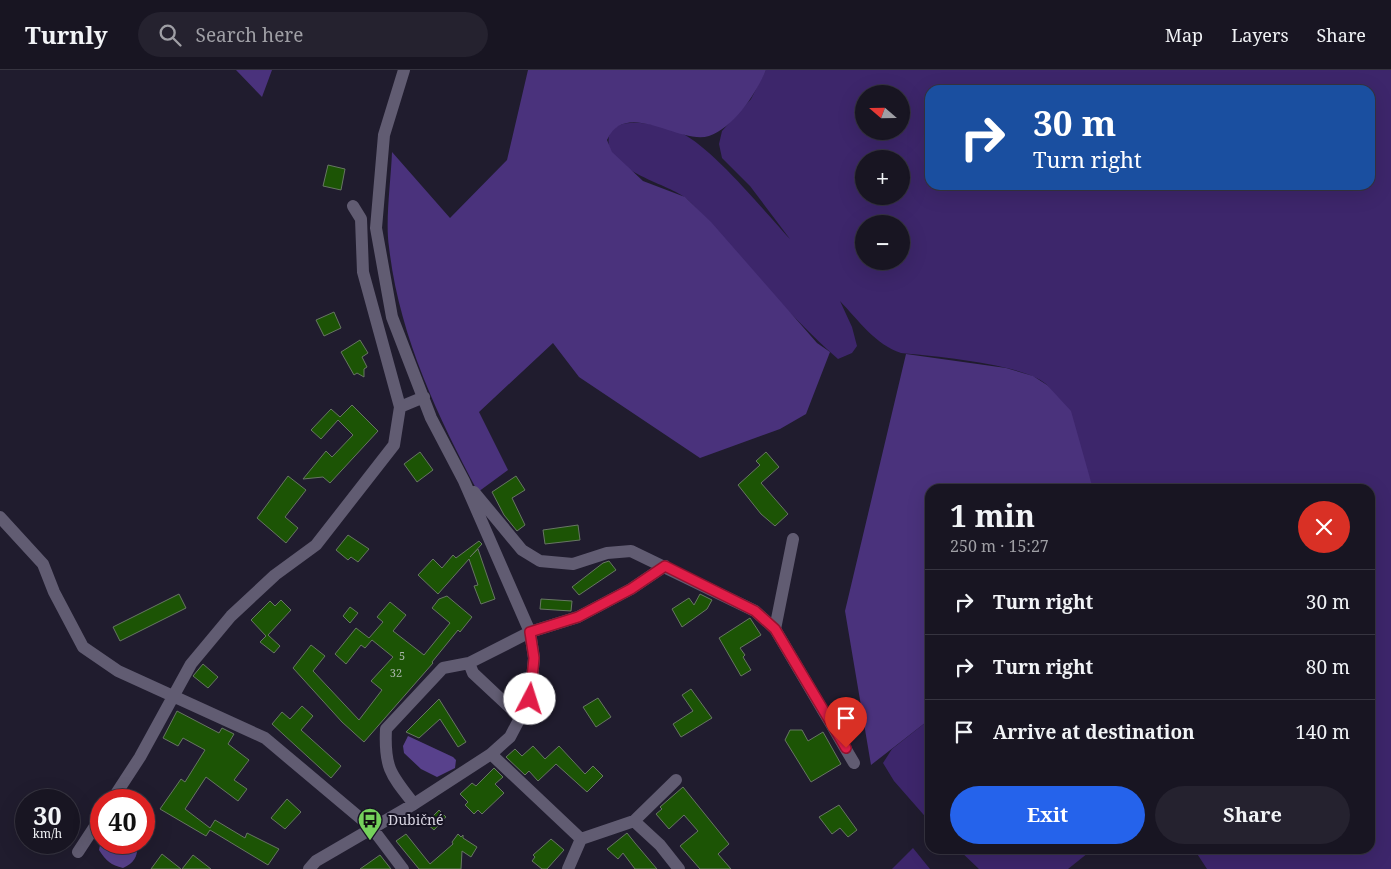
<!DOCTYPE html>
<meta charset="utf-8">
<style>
body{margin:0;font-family:"Noto Serif",serif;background:#25222f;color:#f1f3f6;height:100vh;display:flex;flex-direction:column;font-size:19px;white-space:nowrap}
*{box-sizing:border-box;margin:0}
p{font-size:16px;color:#9f9fa5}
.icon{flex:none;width:28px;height:28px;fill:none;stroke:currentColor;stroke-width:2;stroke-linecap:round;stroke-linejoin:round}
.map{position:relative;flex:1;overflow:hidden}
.details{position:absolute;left:925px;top:414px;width:450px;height:370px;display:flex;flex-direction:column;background:#181522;border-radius:15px;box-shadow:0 5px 20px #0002,0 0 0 1px #363440}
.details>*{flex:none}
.top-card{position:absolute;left:925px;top:15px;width:450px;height:105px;border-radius:15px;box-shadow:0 5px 20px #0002,0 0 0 1px #363440;background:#1a4fa0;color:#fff;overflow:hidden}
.needle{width:32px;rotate:290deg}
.tools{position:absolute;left:855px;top:15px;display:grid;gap:10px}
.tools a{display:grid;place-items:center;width:55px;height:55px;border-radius:50%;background:#181522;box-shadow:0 5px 20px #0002,0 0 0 1px #363440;font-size:25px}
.speed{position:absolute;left:15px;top:719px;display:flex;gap:10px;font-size:25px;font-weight:700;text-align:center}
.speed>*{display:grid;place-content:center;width:65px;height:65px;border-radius:50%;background:#181522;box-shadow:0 5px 20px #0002,0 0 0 1px #363440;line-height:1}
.speed small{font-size:12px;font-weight:400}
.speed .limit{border:8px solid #d22;background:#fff;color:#111}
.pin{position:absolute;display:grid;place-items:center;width:42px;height:42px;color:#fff;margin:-51px -21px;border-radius:50% 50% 50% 0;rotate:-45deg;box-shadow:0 0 5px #0007}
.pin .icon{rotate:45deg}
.me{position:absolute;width:55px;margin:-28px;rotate:5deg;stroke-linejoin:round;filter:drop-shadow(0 0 4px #0008)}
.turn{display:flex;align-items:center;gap:18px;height:105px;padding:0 25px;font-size:22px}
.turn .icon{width:65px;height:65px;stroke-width:2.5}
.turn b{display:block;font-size:35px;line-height:42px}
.round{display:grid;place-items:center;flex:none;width:52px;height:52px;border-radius:26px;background:#25222f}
.overview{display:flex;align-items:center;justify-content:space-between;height:85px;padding:0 25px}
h1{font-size:30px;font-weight:700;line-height:38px}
.primary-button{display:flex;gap:10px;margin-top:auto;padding:10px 25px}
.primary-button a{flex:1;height:58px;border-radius:30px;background:#2563eb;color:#fff;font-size:20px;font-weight:700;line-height:58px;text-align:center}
.primary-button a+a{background:#25222f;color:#f1f3f6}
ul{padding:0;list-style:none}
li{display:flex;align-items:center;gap:15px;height:65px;padding:0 25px;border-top:1px solid #363440}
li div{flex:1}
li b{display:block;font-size:19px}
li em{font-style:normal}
header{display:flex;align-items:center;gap:30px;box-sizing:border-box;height:70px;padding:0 25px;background:#181522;border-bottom:1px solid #363440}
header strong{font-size:24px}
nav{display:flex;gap:28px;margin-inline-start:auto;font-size:18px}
.search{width:350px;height:45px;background:#25222f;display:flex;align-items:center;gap:12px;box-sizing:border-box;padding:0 18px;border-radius:28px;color:#9f9fa5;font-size:19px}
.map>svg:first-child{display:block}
</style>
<header>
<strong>Turnly</strong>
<div class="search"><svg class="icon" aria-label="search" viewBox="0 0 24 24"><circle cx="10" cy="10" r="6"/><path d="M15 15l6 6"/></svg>Search here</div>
<nav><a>Map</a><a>Layers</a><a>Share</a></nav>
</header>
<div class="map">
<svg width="1391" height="799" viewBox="0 0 1391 799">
<rect width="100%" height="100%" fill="#201c2e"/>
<!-- green -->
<path fill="#3d266b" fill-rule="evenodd" d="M766 0H1391V799H1207L1194 779H1370V419H1093C1089 403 1056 323 1046 314 1024 294 933 286 901 283 876 275 858 250 840 231L852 257 857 276 852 283 838 289C802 257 770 222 738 186 721 167 706 147 687 129 669 113 602 101 609 66 612 57 621 53 630 53 646 52 667 57 681 63 713 78 764 141 790 169L750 116 722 88 719 74 722 61 751 29ZM930 20H1370V115H930ZM864 24H901V61H864ZM864 89H901V126H864ZM864 154H901V191H864Z
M930 649V752L894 711 883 693 892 679Z
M913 778 930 799H892Z
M958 779H1093L1068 799H979Z"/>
<!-- forest -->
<path fill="#4a327c" d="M236 0H272L262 27Z
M528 0H766C757 22 734 58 709 66 679 75 626 28 607 70L612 82 643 111 685 127 711 152 817 273 830 282 806 344 780 359 700 388 579 307 553 273 479 342 508 400 478 422C437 345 399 265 389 177 385 151 391 110 392 82L450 148 507 90Z
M906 284 1006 298 1033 306 1047 315 1071 341 1093 419H930V649L871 695 845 541Z"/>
<!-- water -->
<path fill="#58418c" d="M408 666 453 687 456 690 455 698 437 707 421 699 404 683 403 676Z
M101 770V772L137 773C138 785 136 792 123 798 111 795 106 791 99 780Z"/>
<!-- building -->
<path fill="#1c5405" stroke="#677663" d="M328 95 345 99 341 120 323 116Z
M334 242 341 258 324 266 316 250Z
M360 270 368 283 362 287 367 297 364 299V307L357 303 354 305 341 282Z
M352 335 378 361 330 413 323 407 303 409 326 381 332 387 353 365 338 350 321 369 311 360 331 339 340 347Z
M420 382 433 400 417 412 404 394Z
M766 382 779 397 761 413 788 444 775 456 761 444 738 415 760 395 756 391Z
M288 406 306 420 285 447 298 458 286 473 257 448Z
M516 406 525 420 512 428 525 455 517 461 504 445 492 422Z
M578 455 580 470 545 474 543 460Z
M348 465 369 479 358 492 351 487 348 490 336 480Z
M479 471 482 474 470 487 478 479 495 529 481 534 474 516 478 515 469 489 438 524 418 505 433 489 442 498 453 485 456 488Z
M609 491 616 500 579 525 572 517 603 493Z
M179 524 186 538 120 571 113 557Z
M700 524 712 530 707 539 682 557 672 539 689 528 694 535Z
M447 526 472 547 460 562 458 560 432 592 433 593 364 672 342 652 293 598 311 575 325 586 313 601 359 650 382 620 371 611 393 587 372 570 365 578 361 575 346 594 335 584 356 558 369 568 383 552 377 547 390 532 406 545 393 561 424 585 450 553 432 538 439 529Z
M541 529 572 531 571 541 540 539Z
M281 530 291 540 268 565 280 576 274 583 260 572 266 566 251 550 270 531 275 536Z
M350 537 358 543 350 553 343 546Z
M750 548 761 565 740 578 745 585 743 587 751 600 741 606 719 568Z
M203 594 218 607 208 618 193 606Z
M691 619 712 648 681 667 673 654 693 641 682 625Z
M598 628 611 647 596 657 583 637Z
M439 629 466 672 458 677 440 649 419 668 406 662Z
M302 636 313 646 301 660 341 696 331 708 272 654 282 642 290 649Z
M177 641 219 663 222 658 234 664 228 674 249 690 234 710 247 719 238 731 206 707 185 739 210 758 215 750 245 768 247 763 279 779 268 795 210 760 206 766 160 739 181 709 185 712 205 680 183 668 178 676 163 668Z
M790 660H802L808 671 823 662 841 694 811 712 785 670Z
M533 676 545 689 559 676 585 704 593 696 603 706 587 722 556 694 538 711 529 701 525 705 506 687 515 679 522 686Z
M494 698 503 707 495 714 504 723 482 744 478 740 474 744 465 735 468 732 460 724 472 713 476 716Z
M683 717 729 774 718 784 731 799H700L680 776 698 761 684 745 669 759 656 744 662 739 660 737Z
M287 729 301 742 285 759 271 748Z
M839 735 857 760 848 767 840 758 832 764 819 747Z
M439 740 446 747 434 760 426 753Z
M627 763 635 773 657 799H635L623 783 618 789 607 779Z
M406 764 430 794 453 774 452 772 458 764 461 767 463 765V768L477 777 471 787 462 781 461 799H419L396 771Z
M551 769 564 780 547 799H542L532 791 535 787 533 785Z
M162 784 181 799H151Z
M193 785 211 799H182Z
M380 785 391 799H360Z"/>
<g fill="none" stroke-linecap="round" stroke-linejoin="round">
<!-- minor -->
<path stroke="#615c72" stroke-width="12" d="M400 337 424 327
M474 422 522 480 540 491 573 494 607 483 631 481 755 541 775 559 854 693
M0 447 43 494 54 522 83 577 118 601 265 668 372 758 403 799
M775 559 793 469
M469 593 473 603 520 647
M491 684 581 769
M112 730 140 687 191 594 231 546 275 505 316 475 394 375 400 337 363 202 361 149 353 136
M414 734C391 705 384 698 386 659L443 598 469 593 530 562 578 547 631 519 665 496
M634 751 676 710
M78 782 101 747
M309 799 316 791 414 734 491 684 510 667 530 629 534 588 530 562 464 411 431 348 392 247 376 158 384 65 404 0
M568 799 581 769 634 751 660 775 679 799"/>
</g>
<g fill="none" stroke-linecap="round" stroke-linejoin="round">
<defs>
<path id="route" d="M530 629 534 588 530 562 578 547 631 519 665 496 755 541 775 559 846 678"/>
</defs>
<!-- route casing -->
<use href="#route" stroke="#92132f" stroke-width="12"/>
<!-- route -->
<use href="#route" stroke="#e11d48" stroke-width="9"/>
</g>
<!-- icons -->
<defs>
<symbol id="bus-pin" viewBox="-11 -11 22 30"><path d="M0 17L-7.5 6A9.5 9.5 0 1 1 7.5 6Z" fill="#75d25b" stroke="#171324"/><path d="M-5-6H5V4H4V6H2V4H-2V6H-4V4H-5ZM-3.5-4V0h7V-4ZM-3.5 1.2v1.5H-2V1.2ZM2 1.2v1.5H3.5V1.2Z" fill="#111"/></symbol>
</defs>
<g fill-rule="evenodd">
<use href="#bus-pin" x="356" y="736" width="28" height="38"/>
</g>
<g text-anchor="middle" stroke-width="4" stroke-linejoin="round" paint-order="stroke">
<!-- number labels -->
<g font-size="11" fill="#a9b5ab">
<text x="402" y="590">5</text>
<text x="396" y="607">32</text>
</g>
<!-- poi labels -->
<g font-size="14" fill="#d8d5e2" stroke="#171324" text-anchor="start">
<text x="388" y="755">Dubičné</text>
</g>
</g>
</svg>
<div class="tools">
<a><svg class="needle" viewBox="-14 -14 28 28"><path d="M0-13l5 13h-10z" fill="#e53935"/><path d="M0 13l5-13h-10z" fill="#9f9fa5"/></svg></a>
<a>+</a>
<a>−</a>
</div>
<div class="speed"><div>30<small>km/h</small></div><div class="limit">40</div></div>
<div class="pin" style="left:846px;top:678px;background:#d93025"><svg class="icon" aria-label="arrive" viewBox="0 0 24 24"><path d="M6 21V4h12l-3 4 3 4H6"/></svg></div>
<svg class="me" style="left:530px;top:629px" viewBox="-20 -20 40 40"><circle r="19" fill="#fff"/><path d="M0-13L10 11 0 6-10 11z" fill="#e11d48"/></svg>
<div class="top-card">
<div class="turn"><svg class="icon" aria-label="right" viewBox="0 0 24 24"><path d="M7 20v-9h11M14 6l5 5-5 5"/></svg><div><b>30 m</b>Turn right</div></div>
</div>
<section class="details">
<div class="overview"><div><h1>1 min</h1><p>250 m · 15:27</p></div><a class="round" style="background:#d93025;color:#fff"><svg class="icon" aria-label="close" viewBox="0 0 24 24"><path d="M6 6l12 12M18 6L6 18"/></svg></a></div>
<ul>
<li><svg class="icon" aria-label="right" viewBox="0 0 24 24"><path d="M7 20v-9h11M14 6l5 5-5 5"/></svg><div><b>Turn right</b></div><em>30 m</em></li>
<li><svg class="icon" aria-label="right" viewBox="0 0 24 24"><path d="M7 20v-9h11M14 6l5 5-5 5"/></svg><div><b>Turn right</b></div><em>80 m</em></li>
<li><svg class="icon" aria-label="arrive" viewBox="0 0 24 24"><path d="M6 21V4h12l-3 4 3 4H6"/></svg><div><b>Arrive at destination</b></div><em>140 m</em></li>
</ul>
<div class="primary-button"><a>Exit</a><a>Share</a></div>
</section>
</div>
